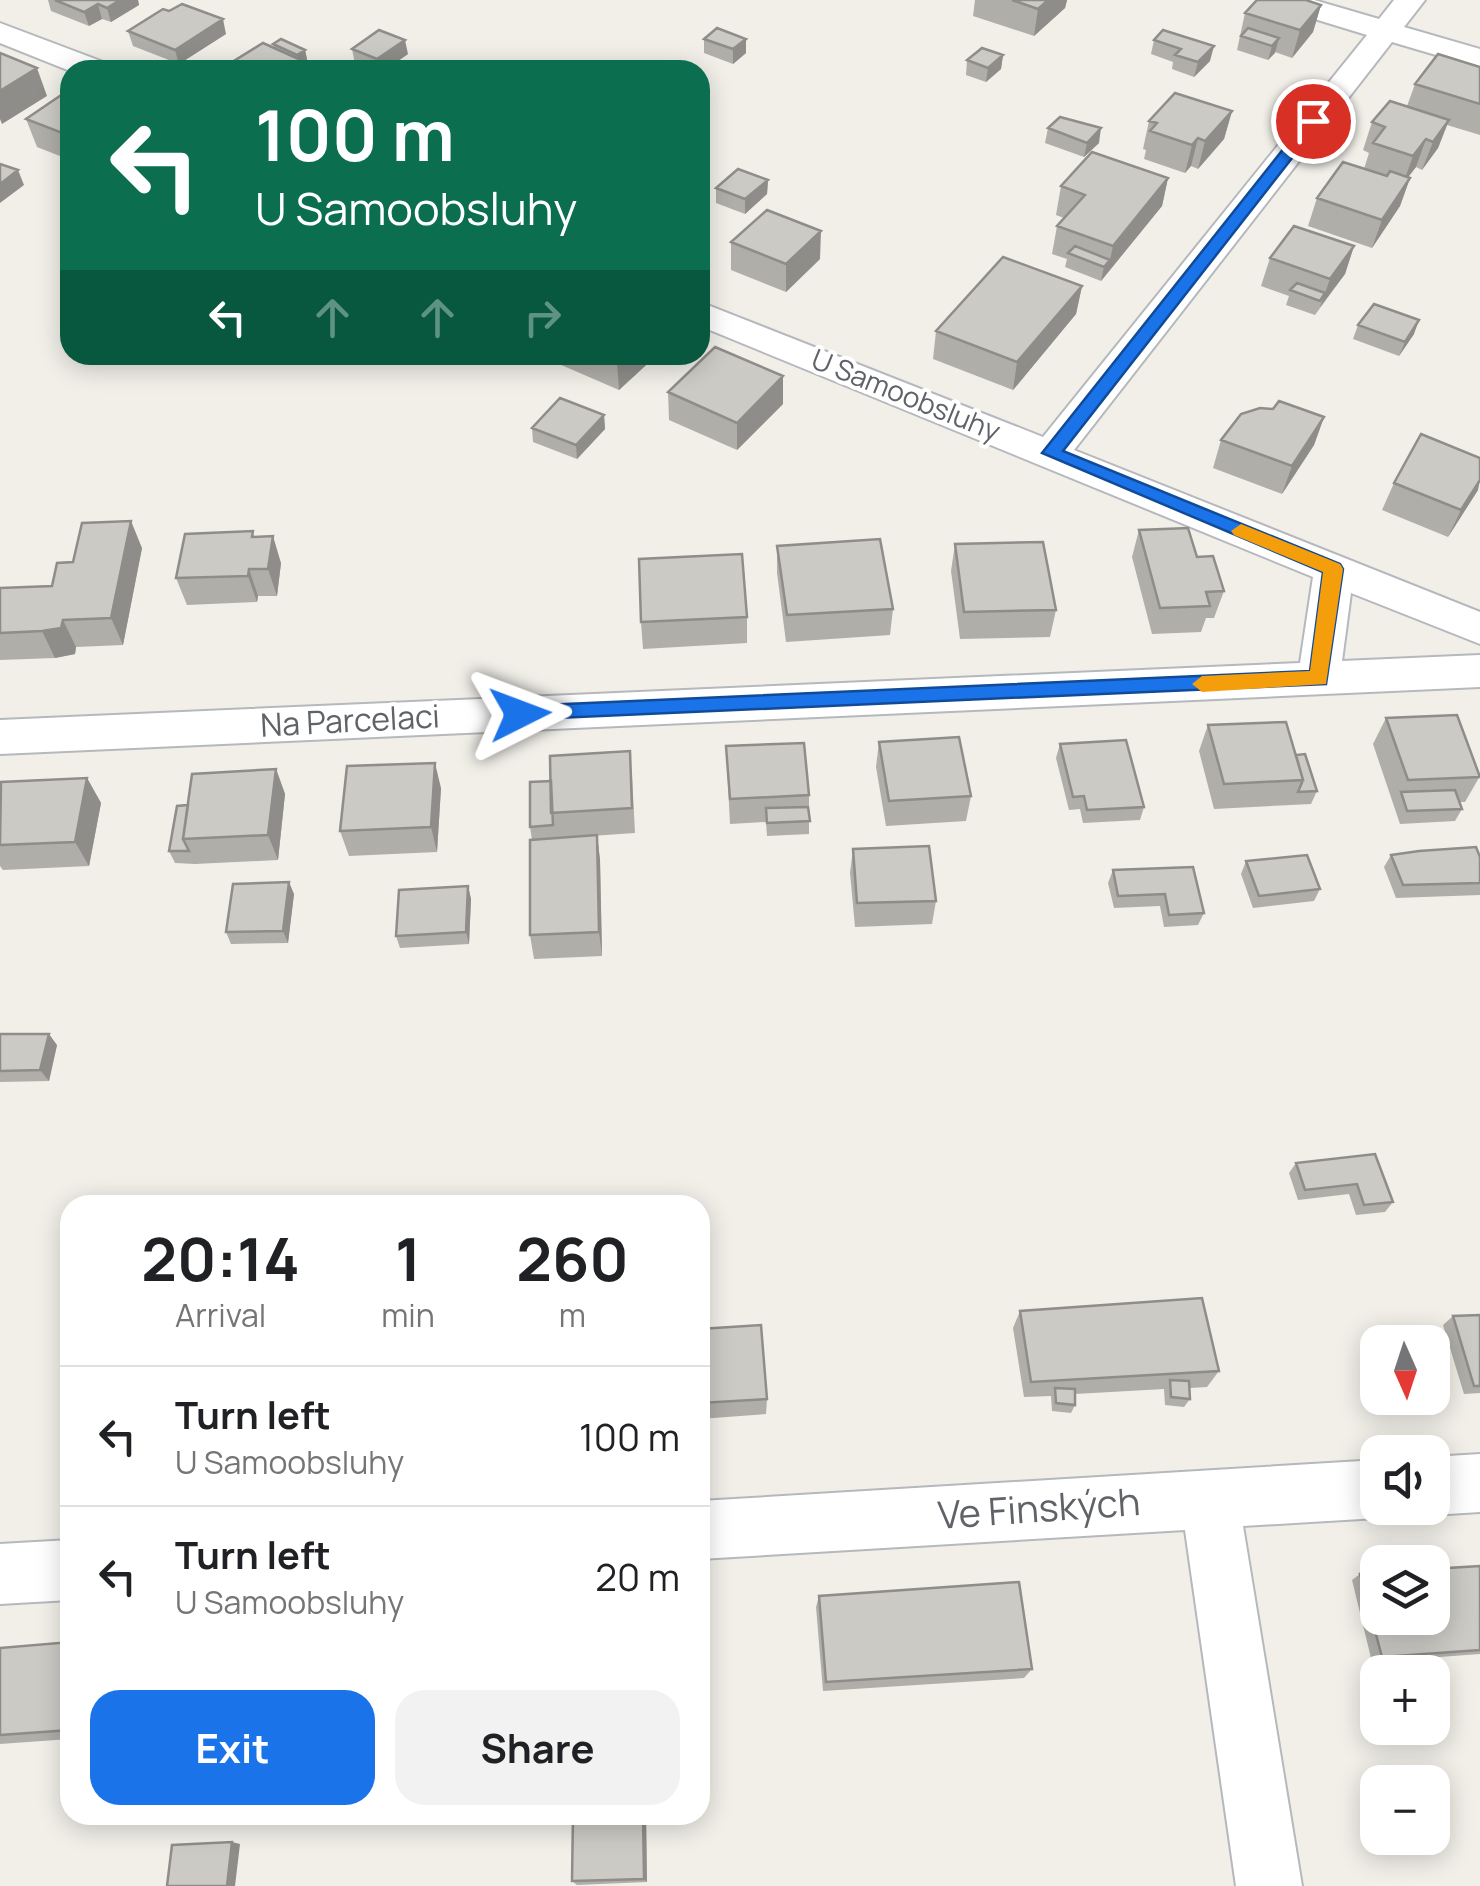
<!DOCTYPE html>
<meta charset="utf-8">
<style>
body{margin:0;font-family:Manrope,sans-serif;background:#f2f2f2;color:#202124;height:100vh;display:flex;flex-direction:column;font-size:38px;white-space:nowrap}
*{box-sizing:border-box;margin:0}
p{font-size:32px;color:#757577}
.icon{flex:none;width:55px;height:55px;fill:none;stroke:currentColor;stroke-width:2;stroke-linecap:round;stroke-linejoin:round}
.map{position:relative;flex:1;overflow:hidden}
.drawer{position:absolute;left:60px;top:1195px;width:650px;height:630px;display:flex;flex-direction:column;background:#fff;border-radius:30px;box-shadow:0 5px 25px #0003}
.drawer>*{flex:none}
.hud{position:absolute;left:60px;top:60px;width:650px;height:305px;border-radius:30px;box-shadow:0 5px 25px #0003;background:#0b6e4f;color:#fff;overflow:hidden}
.needle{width:65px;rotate:177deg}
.buttons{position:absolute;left:1360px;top:1325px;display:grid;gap:20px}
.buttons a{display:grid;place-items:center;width:90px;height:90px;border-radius:20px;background:#fff;box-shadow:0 5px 25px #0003;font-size:50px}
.pin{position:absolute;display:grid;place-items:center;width:85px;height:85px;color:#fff;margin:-42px;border:5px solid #fff;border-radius:50%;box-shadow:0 2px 10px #0007}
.me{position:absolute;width:110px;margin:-55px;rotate:87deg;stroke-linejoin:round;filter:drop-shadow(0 0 8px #0008)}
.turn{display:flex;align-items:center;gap:35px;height:210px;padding:0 30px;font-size:45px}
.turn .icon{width:130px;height:130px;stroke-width:2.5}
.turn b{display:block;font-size:70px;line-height:85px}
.lanes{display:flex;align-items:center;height:95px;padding:0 30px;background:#0003;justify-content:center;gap:50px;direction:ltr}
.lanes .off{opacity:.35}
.eta{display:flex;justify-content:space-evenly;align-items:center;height:170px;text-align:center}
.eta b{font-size:60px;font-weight:700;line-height:70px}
.primary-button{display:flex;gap:20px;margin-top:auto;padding:20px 30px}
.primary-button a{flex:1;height:115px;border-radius:30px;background:#1a73e8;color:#fff;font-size:40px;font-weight:700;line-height:115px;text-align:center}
.primary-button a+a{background:#f2f2f2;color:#202124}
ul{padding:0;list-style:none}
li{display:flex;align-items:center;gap:30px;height:140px;padding:0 30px;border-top:2px solid #e0e0e0}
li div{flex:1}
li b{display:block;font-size:38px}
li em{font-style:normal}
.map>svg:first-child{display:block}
</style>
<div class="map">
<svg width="1480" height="1886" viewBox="0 0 1480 1886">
<rect width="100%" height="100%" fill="#f1efe8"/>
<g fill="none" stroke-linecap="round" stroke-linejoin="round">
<defs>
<path id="minor" d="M1267 0H1314L1379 19 1394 0H1425L1404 27 1480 49V68L1392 42 1074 450 1480 612V644L1351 593 1342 661 1480 655V687L0 754V720L1300 663 1313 577 700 326V302L1043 437 1367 35 1272 6Z
M0 23 106 63 110 70 70 71 0 43Z
M1480 1454V1512L1432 1515 1414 1508H1432V1457Z
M1378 1460V1508L1398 1509 1378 1518 1243 1526 1302 1886H1236L1185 1530 700 1559V1501Z
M70 1540V1600L0 1604V1544Z"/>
</defs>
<!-- minor casing -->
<use href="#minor" stroke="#b5b8bc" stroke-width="4"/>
<!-- minor -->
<use href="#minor" fill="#fff" fill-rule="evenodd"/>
</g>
<!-- wall -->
<path fill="#afaea9" d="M48 0H138L139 5 111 22 102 19 89 26 51 11Z
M975 0H1067L1065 8 1034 36 973 16Z
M1321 5 1313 32 1292 58 1275 52 1268 60 1237 50 1245 13Z
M169 11 226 34 179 64 133 46 128 31Z
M1163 30 1210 61 1194 77 1172 69 1173 62 1151 54 1154 40Z
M704 39H746V53L733 64 704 53Z
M273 44 305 50 308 64 302 67 303 70H225L224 67 274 48Z
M352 49 408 54 385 70H371L355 64Z
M1003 55 1001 69 986 82 966 75 967 60Z
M1480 67V135L1447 125 1438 148 1422 170 1416 167 1408 177 1410 178 1400 206 1372 248 1308 226 1317 198 1364 169 1369 153 1363 150 1372 122 1407 106 1415 84Z
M70 89V160L37 147 26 119Z
M1232 111 1224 139 1198 169 1191 166 1185 173 1144 159 1146 150 1143 149 1149 121Z
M1048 128 1099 143 1084 157 1045 143Z
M1168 178 1162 206 1101 281 1065 267 1067 259 1052 254 1057 226 1064 218 1056 215 1061 186Z
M768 180 767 194 745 214 716 203V188Z
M731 242 820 259 786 292 731 270Z
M1354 246 1345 274 1315 315 1286 305 1289 296 1261 286 1270 258Z
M1082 286 1076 314 1013 390 933 359 936 331Z
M1358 325 1414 334 1399 356 1353 339Z
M390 355H416L407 363Z
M558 355H657L619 390 559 364Z
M668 392 783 404 737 450 669 420Z
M604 415 605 429 577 459 533 442 532 428Z
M1324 417 1314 445 1282 494 1213 468 1221 440Z
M1394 483 1478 490 1448 537 1382 510Z
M1139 530 1197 557 1224 591 1214 618H1206L1201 632 1152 634 1132 557Z
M254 537 281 563 277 596H258L257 602 187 605 176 578Z
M955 544 1056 610 1050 637 960 639 951 571Z
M777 546 893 609 890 635 786 642 777 573Z
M142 548 123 645 76 647 75 654 55 658 0 660V588L52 586 73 562Z
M747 617V643L643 649 641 622Z
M1386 718 1480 776 1465 802H1460L1462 809 1455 821 1400 824 1373 744Z
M1208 725 1296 755 1317 791 1311 804 1214 809 1199 751Z
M879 742 971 796 966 821 886 826 876 767Z
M1060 744 1144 807 1140 820 1083 823 1080 809 1069 810 1056 758Z
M726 746 809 795V834L767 836 766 822 730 824Z
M276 769 285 794 278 860 195 864 175 863 169 851 188 805Z
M632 776 635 833 532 840 530 827V782Z
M87 778 101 803 89 866 3 870 0 866V786Z
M441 788 437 852 349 856 340 831Z
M597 835 600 860 602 956 534 959 530 935Z
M853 849 936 901 932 924 855 927 850 873Z
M1391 855 1480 857V895L1396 898 1384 867Z
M1246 861 1320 889 1314 901 1253 908 1241 874Z
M1113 870 1204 913 1198 925 1164 927 1160 906 1114 908 1108 883Z
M468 886 471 899 469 944 400 948 396 936Z
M294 894 288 943 231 944 226 932Z
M0 1034 57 1045 49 1081 0 1082Z
M1375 1154 1393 1202 1385 1212 1356 1215 1349 1194 1298 1200 1289 1173 1296 1163Z
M1020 1311 1219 1371 1207 1387 1190 1388V1399L1184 1407 1165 1405 1164 1389 1075 1394V1405L1071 1413 1052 1411 1051 1396 1024 1397 1013 1328Z
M1480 1315V1393L1464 1394 1443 1325 1453 1316Z
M700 1329 767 1399 766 1414 700 1419Z
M1480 1566V1654L1372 1662 1352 1580 1360 1574Z
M819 1596 1032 1669 1024 1678 823 1691 816 1607Z
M70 1642V1739L0 1744V1648Z
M646 1815 647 1882 577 1885 572 1881Z"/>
<!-- shaded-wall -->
<path fill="#8f8d8a" d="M120 0H138L139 5 111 22 107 8Z
M1048 0H1067L1065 8 1034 36 1038 9Z
M98 4 102 19 89 26 84 12Z
M1321 5 1313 32 1292 58 1300 30Z
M223 19 226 34 179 64 175 50Z
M1279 38 1275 53 1268 60 1272 46Z
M746 39V53L733 64V49Z
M405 40 408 54 385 70H379L377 59Z
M1214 46 1210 61 1194 77 1198 62Z
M305 50 308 64 302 67 303 70H285L298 62 297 55Z
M1003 55 1001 69 986 82 988 68Z
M37 68 47 96 2 124 0 119V91Z
M1232 111 1224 139 1198 169 1205 141Z
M1449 120 1438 148 1422 170 1433 142Z
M1101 128 1099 143 1084 157 1087 143Z
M1198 138 1191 166 1185 173 1192 145Z
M1426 139 1416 167 1403 184 1413 156Z
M18 170 24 185 0 203V184Z
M1168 178 1162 206 1101 281 1104 267 1110 260 1113 246Z
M1410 178 1400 206 1372 248 1382 220Z
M768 180 767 194 745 214V199Z
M703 194 704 222 700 225V196Z
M821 231 820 259 786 292V264Z
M1354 246 1345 274 1320 307 1330 279Z
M1082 286 1076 314 1013 390 1017 362Z
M1419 320 1414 334 1399 356 1405 342Z
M405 355H416L407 363Z
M625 355H657L619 390 617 362Z
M783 376V404L737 450V423Z
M604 415 605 429 577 459 576 445Z
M1324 417 1314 445 1282 494 1292 466Z
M1480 480 1478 490 1448 537 1461 510Z
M131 521 142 548 123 645 111 618Z
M273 536 281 563 277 596 268 569Z
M249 569 258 596 257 602 248 576Z
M63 620 76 647 75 654 55 658 42 631Z
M435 763 441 788 437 852 431 827Z
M276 769 285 794 278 860 268 835Z
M87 778 101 803 89 866 75 842Z
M597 835 600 860 602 956 599 932Z
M289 882 294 894 288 943 283 931Z
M468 886 471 899 469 944 466 932Z
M49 1034 57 1045 49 1081 40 1070Z
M643 1815H646L647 1882 644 1879Z
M232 1842 240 1844 235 1886H227Z"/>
<!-- building -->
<path fill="#cccac5" stroke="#8f8d8a" stroke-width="2.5" d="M55 0H120L107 8 98 4 84 12Z
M1012 0H1048L1038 9Z
M1257 0H1306L1321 5 1300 30 1245 13Z
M182 4 223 19 175 50 128 31 163 9 169 11Z
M717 28 746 39 733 49 704 39Z
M1248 28 1279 38 1272 46 1241 36Z
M379 30 405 40 377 59 352 49Z
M1163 30 1214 46 1198 62 1175 55 1181 49 1154 40Z
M281 39 305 50 297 55 273 44Z
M263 43 301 60 285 70H231L224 67Z
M982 48 1003 55 988 68 967 60Z
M0 53 37 68 0 91Z
M1438 54 1480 67V104L1415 84Z
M70 89V136L26 119Z
M1175 93 1232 111 1205 141 1198 138 1192 145 1150 131 1157 123 1149 121Z
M1390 101 1449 120 1433 142 1426 139 1413 156 1373 143 1385 127 1372 122Z
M1060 117 1101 128 1087 143 1048 128Z
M1092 152 1168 178 1113 246 1057 226 1085 195 1061 186Z
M1343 162 1387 176 1390 171 1410 178 1382 220 1317 198Z
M0 164 18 170 0 184Z
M738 169 768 180 745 199 716 188Z
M767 210 821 231 786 264 731 242Z
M1294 226 1354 246 1330 279 1270 258Z
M1075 246 1110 260 1104 267 1068 253Z
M1003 257 1082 286 1017 362 936 331Z
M1297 283 1325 293 1320 301 1290 290Z
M1374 304 1419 320 1405 342 1358 325Z
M715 347 783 376 737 423 668 392Z
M600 355H625L617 362Z
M560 398 604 415 576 445 532 428Z
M1279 401 1324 417 1292 466 1221 440 1241 414 1260 408 1273 409Z
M1421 434 1480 458V480L1461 510 1394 483Z
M131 521 111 618 63 620 61 628 42 631 0 633V588L52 586 57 563 73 562 82 523Z
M1188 528 1197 557 1213 556 1224 591 1206 592 1210 606 1160 608 1139 530Z
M253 531 252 537 273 536 268 569H249L248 576 176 578 185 534Z
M880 539 893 609 787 615 777 546Z
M1043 542 1056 610 964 612 955 544Z
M742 554 747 617 641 622 639 559Z
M1457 715 1480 777 1408 780 1386 718Z
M1286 722 1303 780 1224 784 1208 725Z
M959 737 971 796 889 801 879 742Z
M1126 740 1144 807 1087 810 1084 796 1073 797 1060 744Z
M804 743 809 795 730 799 726 746Z
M630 751 632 808 551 813 550 756Z
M1305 754 1317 791 1298 792 1303 780 1296 755Z
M435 763 431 827 340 831 347 766Z
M276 769 268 835 183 839 192 774Z
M87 778 75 842 0 845 1 782Z
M551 781 553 825 530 827V782Z
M1455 790 1462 809 1407 811 1401 792Z
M188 805 183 839 189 851H169L177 806Z
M808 807 810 821 767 823 766 808Z
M597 835 599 932 530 935V840Z
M929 846 936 901 857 903 853 849Z
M1476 847 1480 857V883L1403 885 1391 855 1419 851Z
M1307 855 1320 889 1259 896 1246 861Z
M1193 867 1204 913 1169 915 1165 894 1118 896 1113 870Z
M289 882 283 931 226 932 233 884Z
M468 886 466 932 396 936 399 890Z
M0 1034H49L40 1070 0 1071Z
M1375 1154 1393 1202 1364 1205 1357 1184 1305 1190 1296 1163Z
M1202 1298 1219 1371 1031 1382 1020 1311Z
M1480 1315V1386H1474L1453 1316Z
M761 1325 767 1399 700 1403V1329Z
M1170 1380 1189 1381 1190 1399 1171 1397Z
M1055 1388 1075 1389V1405L1056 1403Z
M1480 1566V1650L1382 1657 1360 1574 1378 1573V1618H1432V1569Z
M1019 1582 1032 1669 826 1682 819 1596Z
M70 1642V1730L0 1735V1648Z
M573 1815H643L644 1879 572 1881Z
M232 1842 227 1886H167L172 1845Z"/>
<!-- route -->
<path fill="#1a73e8" stroke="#114b97" stroke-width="2.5" d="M1308 118 1321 121 1063 451 1340 564 1343 569 1326 684 512 720 509 714 512 708 520 706 1310 671 1323 572 1042 453Z"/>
<!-- slow -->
<path fill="#f59e0b" d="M1241 524 1340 564 1343 569 1326 684 1202 692 1192 684 1202 676 1310 671 1323 572 1234 535 1231 531Z"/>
<g text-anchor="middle" stroke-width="8" stroke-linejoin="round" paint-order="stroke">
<!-- far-street labels -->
<g font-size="28" fill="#5f6368" stroke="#fff">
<text transform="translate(906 395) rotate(22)" y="10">U Samoobsluhy</text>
</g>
<!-- street labels -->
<g font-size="32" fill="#5f6368" stroke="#fff">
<text transform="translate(350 721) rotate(-3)" y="11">Na Parcelaci</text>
</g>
<!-- near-street labels -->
<g font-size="38" fill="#5f6368" stroke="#fff">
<text transform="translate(1039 1509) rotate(-4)" y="13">Ve Finských</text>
</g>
</g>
</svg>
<div class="buttons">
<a><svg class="needle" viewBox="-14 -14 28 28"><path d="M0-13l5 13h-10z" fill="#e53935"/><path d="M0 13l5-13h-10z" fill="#757577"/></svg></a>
<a><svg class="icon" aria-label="sound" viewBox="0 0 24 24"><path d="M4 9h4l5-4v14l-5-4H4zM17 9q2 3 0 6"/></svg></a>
<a><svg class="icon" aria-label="layers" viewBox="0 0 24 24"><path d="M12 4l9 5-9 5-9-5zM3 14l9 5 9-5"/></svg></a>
<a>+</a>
<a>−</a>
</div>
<div class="pin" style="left:1313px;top:121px;background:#d93025"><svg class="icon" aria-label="arrive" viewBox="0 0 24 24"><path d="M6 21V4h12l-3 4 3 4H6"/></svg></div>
<svg class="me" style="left:520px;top:714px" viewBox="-20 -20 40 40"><path d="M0-17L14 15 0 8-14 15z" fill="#1a73e8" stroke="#fff" stroke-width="4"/></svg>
<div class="hud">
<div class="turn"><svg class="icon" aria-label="left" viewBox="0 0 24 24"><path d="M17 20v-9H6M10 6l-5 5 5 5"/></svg><div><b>100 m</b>U Samoobsluhy</div></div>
<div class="lanes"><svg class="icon" aria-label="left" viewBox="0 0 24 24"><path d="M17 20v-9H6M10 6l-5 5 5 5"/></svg><svg class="icon off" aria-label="ahead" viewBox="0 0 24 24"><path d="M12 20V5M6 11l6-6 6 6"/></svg><svg class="icon off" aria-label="ahead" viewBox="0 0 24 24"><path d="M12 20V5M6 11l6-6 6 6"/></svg><svg class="icon off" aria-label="right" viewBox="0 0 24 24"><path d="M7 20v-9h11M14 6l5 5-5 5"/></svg></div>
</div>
<section class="drawer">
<div class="eta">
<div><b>20:14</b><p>Arrival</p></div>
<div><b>1</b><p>min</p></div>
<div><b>260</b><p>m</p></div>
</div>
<ul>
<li><svg class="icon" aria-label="left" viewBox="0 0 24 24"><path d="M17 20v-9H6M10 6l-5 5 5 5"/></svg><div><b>Turn left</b><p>U Samoobsluhy</p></div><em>100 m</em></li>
<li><svg class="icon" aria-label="left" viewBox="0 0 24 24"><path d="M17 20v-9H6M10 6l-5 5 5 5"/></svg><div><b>Turn left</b><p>U Samoobsluhy</p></div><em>20 m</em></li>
</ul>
<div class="primary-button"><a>Exit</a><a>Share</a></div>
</section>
</div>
